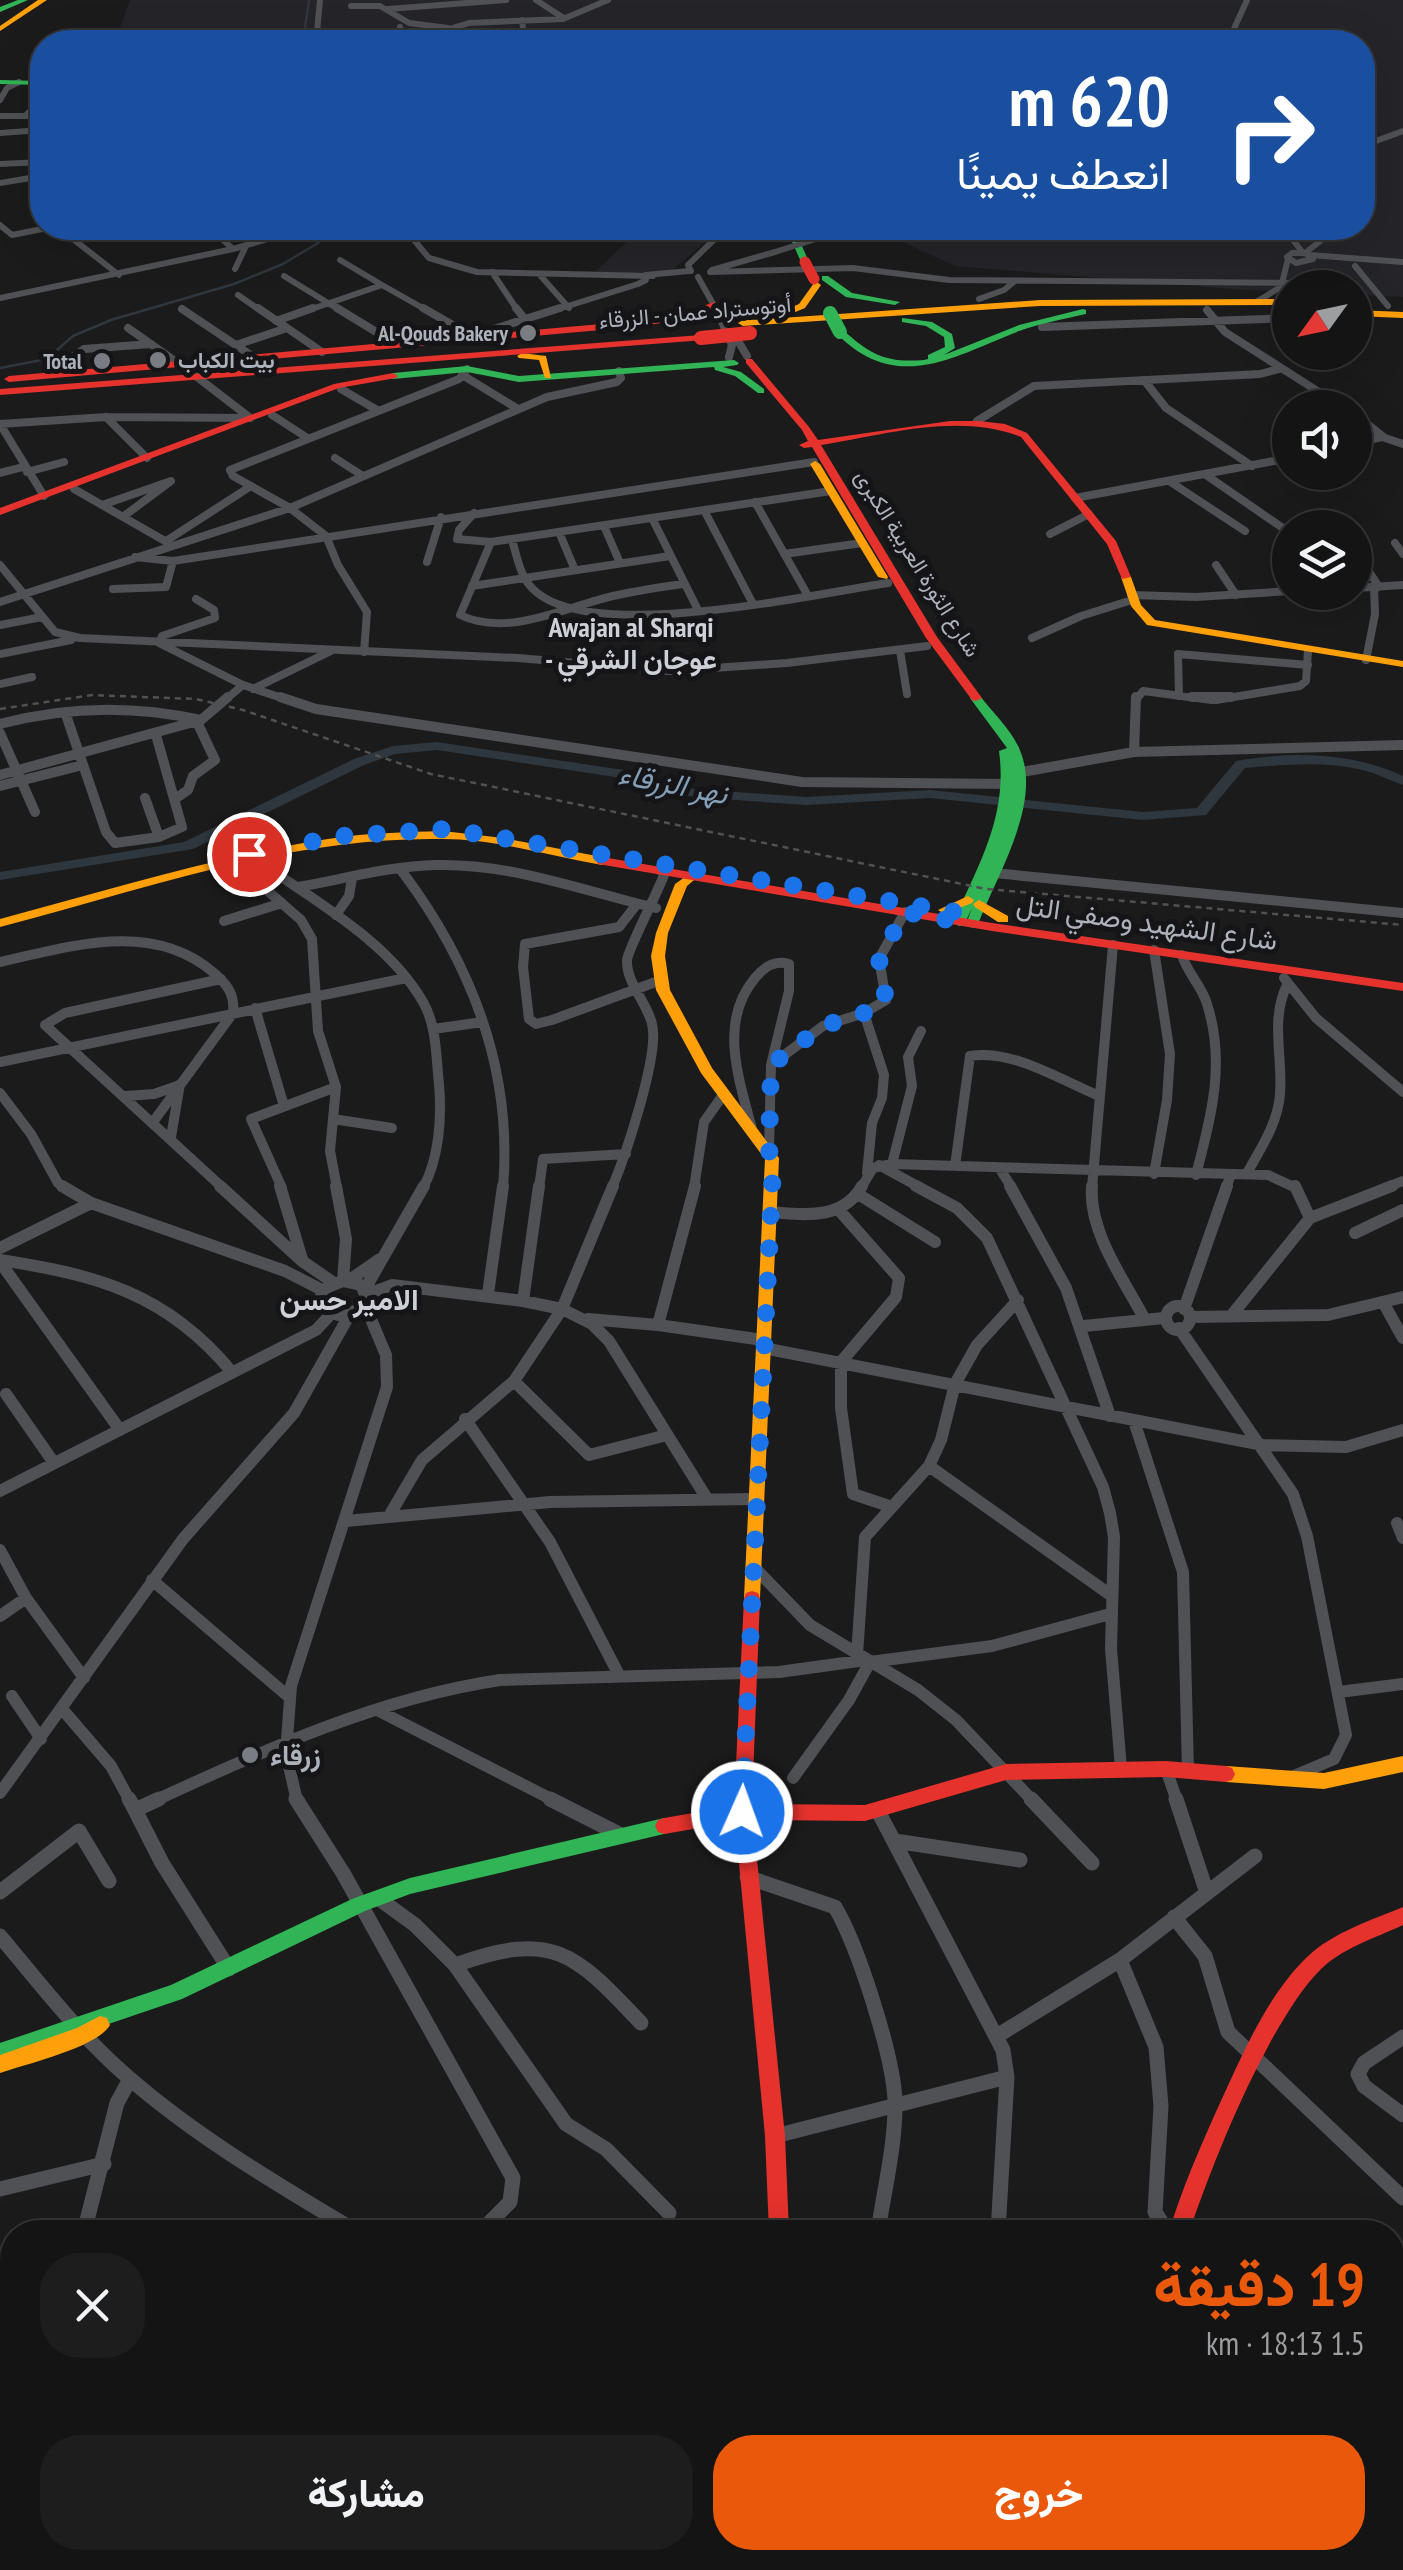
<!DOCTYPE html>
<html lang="ar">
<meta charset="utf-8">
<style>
body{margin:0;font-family:"PT Sans Narrow",Vazirmatn,sans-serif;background:#1d1d1e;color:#f1f3f6;direction:rtl;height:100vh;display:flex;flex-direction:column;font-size:38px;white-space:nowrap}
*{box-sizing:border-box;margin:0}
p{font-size:32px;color:#9d9ea0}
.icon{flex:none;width:55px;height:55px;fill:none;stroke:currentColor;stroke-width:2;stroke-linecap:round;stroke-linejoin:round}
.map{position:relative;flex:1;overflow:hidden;direction:ltr}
.drawer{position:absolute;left:0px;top:2220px;width:1405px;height:350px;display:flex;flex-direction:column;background:#141415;border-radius:40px 40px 0 0;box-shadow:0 10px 40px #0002,0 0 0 2px #333334;direction:rtl}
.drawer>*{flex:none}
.guide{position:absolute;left:30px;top:30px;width:1345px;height:210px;border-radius:40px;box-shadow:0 10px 40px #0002,0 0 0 2px #333334;direction:rtl;background:#1a4fa0;color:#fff;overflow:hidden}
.needle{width:65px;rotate:237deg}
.tools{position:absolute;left:1272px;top:270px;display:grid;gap:20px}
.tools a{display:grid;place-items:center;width:100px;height:100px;border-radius:50%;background:#141415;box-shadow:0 10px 40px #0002,0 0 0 2px #333334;font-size:50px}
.pin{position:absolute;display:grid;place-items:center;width:85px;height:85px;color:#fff;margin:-42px;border:5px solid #fff;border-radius:50%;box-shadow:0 2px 10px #0007}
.me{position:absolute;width:110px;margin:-55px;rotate:2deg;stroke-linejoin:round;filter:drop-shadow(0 0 8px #0008)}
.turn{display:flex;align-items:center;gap:35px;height:210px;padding:0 40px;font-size:45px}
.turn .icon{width:130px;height:130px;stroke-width:2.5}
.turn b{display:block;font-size:70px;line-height:85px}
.round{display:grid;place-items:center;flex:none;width:105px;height:105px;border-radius:40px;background:#1d1d1e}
.overview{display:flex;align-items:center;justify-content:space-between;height:170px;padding:0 40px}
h1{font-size:60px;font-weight:800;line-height:75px;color:#ea580c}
.cta{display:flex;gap:20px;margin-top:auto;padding:20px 40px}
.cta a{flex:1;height:115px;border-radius:40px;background:#ea580c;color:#fff;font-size:40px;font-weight:800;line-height:115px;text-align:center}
.cta a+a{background:#1d1d1e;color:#f1f3f6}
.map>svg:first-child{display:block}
</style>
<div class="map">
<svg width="1403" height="2570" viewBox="0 0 1403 2570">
<rect width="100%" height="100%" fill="#1b1b1c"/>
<!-- built -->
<path fill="#252529" d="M130 0H1403V297L1355 295V288H1290V292L1231 289 955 266 872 228H1362V42H115Z
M641 228H679L715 234 671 271 593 274Z"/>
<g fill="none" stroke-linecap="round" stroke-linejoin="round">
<!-- stream -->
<path stroke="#2e363e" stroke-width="2.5" d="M303 42 309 0
M0 368 47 359 73 336 111 320 234 284 283 264 318 243 330 228"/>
<!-- river -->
<path fill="#2e363e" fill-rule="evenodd" d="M437 742 637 772 694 789 806 797 930 790 1143 812 1197 808 1236 761C1291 751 1352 752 1403 776V785C1388 780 1374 772 1358 769 1321 761 1282 765 1245 768L1206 815 1143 820 930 798 806 805 693 797 635 780 437 750 395 754 364 765 193 849 0 880V872L184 842 354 759 393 746Z"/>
<!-- street-far4 -->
<path stroke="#4f5155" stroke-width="6" d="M536 0 562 17
M351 6H380L409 23 448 28
M388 9 506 0
M316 42 320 0
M399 42 400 27
M406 42 469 23 563 19 608 0
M490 42 524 36 522 20
M1228 42 1247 0
M0 100 7 88 19 82
M0 116H42
M25 116 42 99
M0 133 42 130
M36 143 42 145
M1362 146 1403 131
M0 164 42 162
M0 183 42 176
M1362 207 1370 196
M0 225 12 235 47 228
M59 228 119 275
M210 228 233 249
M267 228 279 237
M404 228 429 258 477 272 653 276
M885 228H891
M1284 228 1303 253
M825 236 848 228
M1292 253H1305L1313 259 1296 263 1287 257Z
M1305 253 1337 228
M1310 255 1403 262
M340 260 382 285
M1355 266 1388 306
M235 269 246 246
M712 270 775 252
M691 271 688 265 726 228
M492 272 518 311
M710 272 853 268 949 280 1297 283
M539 274 569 308
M284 276 341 311
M698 277 717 311
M238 295 261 311
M0 298 233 249 306 228
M979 299 1004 290 1015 281
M1256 302 1281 287 1288 259
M306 311 382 285 428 311
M552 311 638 284 646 280V275L689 271"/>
<!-- street-far3 -->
<path stroke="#4f5155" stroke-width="8" d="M258 308 322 352
M337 308 391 341
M423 308 472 336 560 308
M516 308 527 322
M716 308 732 345 729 357
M182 309 255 358
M1207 310 1225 332 1344 408
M276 321 313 308
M1042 327 1290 318
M128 328 185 368
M734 334 747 356
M236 345 287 328
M50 373 84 349 151 344
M464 376 518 409
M197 377 249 417
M1144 380 1166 408 1252 466
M341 389 377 410
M1355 414 1385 438 1403 444
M272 415 306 437
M106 417 147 458
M977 421 1034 386 1260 374 1279 369
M0 424 106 417 250 418
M0 424 44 496
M1355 443 1382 437
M335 458 363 476
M27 472 64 462
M0 473 23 467
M1206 475 1290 533
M1169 481 1245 531
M74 489 172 545
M1075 498 1290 458
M755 502 807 594
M105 504 171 481 124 516
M704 510 752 602
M474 513 459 530 457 539 491 542
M652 518 698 610
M604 526 620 563
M559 532 575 570
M1050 534 1089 514
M512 540C517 556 520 577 533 589 588 645 814 594 888 583
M166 541 251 486
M1395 543 1403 554
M784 554 862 543
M1358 555 1379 587
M135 557 173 561 814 462
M427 562 441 517
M0 565 55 632 80 638 518 658 670 671 787 663 927 646
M1216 565 1236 595
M683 584C660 587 636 591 613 596 565 607 508 638 460 615L491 542 831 491
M472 586 670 556
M1355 588 1403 585
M113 589 166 587 173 561
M1131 595 1196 597 1290 591
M196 599 214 610 215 618 162 636 159 643 243 685 288 700
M0 602 290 508 547 397 617 382 621 378 619 371
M0 625 42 617
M1032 638 1081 616 1132 600
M900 650 907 694
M364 652 367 612 338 565 326 536 290 508 233 476 230 470 459 379 467 369
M0 654 71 640
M1366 660 1375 614 1374 587
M0 684 32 677
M253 689 331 651
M1179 696 1178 654 1308 665
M225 700 243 685
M1136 700 1143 691 1212 700
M1216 700 1300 686 1306 681 1308 651"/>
<!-- street-far2 -->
<path stroke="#4f5155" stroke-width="10" d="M280 697 316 709 802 782 1008 784
M1192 697H1231
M65 712 106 832 115 843 159 837 182 827 156 735
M201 720 228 697
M0 724C67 706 133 705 201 720L0 775
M0 733 35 812
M1134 752 1403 745
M1022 772 1134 752 1136 697
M0 786 83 765
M145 798 159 837
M175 799 188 790 193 776 215 760 197 722
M256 859C312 900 388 940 423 1002 437 1026 436 1058 439 1084 442 1118 439 1159 423 1188
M237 864 301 920 312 939 318 1031 336 1087 330 1151 337 1188
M401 870C471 963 513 1070 503 1188
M994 873 1403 913
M298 887C344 879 389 866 436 865 511 863 583 891 656 908
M637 904 619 927 525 944 523 967 529 1019 536 1024 552 1020 661 980
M336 915 349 896 352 878
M224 921 282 903
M1154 950 1170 1054 1167 1100 1154 1174
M1182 955C1187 973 1202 986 1207 1004 1226 1063 1211 1117 1196 1175
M0 962C72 946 153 920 214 973 228 985 235 995 233 1013L153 1122
M1284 978 1316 1018 1403 1092
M221 979 65 1013 45 1025 223 1188
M255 1008 284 1106
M864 1013 884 1075 882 1098 872 1123 867 1173
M433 1029 483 1022
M0 1062 406 978
M771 1065 823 1026 864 1013 886 1000 879 959 905 912
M0 1093 31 1134 58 1183 66 1188
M125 1096 154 1094 177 1086
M333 1119 392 1128
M752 1129C739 1079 718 1022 755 978 765 966 775 960 789 964V991L771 1065 769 1150
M171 1137 180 1084
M892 1164 912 1086 908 1057 921 1031
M879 1165 921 1188
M955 1166 970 1056C1012 1049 1059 1079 1097 1095
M1000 1169 1012 1188
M1247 1173C1261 1148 1278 1123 1280 1094 1283 1056 1270 1020 1287 985
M282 1188 251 1119 336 1087
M539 1188 543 1159 626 1154
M612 1188C625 1157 660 1054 652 1024 647 1002 626 983 627 960 628 949 658 892 664 875L660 869
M694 1188 704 1122 723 1095
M861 1188 873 1168 892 1164 1268 1175 1296 1188
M1092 1188 1113 945
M1226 1188 1231 1174
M1385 1188 1403 1181"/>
<!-- street-far1 -->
<path stroke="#4f5155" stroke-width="12" d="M62 1186 91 1203 285 1271 324 1291
M220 1186 302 1261 334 1283
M280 1186 302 1259
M336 1186 346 1239 343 1281
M695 1186 658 1325 763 1340
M916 1186 957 1208 987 1238 1103 1487 1110 1513 1114 1537 1111 1649 1121 1768
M1010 1186 1066 1288 1110 1416
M1092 1186C1088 1231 1124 1280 1144 1318
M1295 1186 1310 1218
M858 1194 935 1242
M838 1209 899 1278 896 1297 841 1362V1408L853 1494 889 1506
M771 1212C805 1215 843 1220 862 1186
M1355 1233 1403 1210
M0 1248 91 1203
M0 1260C97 1275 166 1293 231 1371
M0 1262 120 1430
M343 1281 361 1285 367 1299 359 1310 338 1315 323 1307 321 1296 328 1287Z
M348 1281 380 1259
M365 1289 424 1186
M368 1294 392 1285 523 1301 562 1309 592 1324 609 1341 706 1497
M488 1294 503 1186
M523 1301 539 1186
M1383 1302 1403 1338
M1166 1318a12 12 0 1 1 24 0a12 12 0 1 1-24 0Z
M1184 1309 1227 1186
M1231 1316 1310 1218 1392 1186
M1192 1317 1328 1315 1403 1297
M588 1319 658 1325
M1084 1326 1164 1318
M1179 1328 1293 1494 1307 1536 1346 1735 1334 1759 1294 1776
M763 1348 1263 1445 1346 1447 1403 1430
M514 1381 589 1455 667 1435
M6 1394 54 1463
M465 1419 550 1542 619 1675
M1134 1421 1183 1572 1188 1771
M929 1466 1112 1596
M0 1491 316 1330 332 1313
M389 1516 422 1460 514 1381 562 1309 613 1186
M346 1521 550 1502 754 1499
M1397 1523 1403 1538
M0 1550 26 1598 84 1678
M754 1567 810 1625 918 1690 956 1720 1033 1801
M152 1580 289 1697
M0 1616 26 1598
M857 1655 865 1537 929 1466 941 1440 955 1384 977 1345 1018 1300
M1339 1692 1403 1684
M12 1696 41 1739
M63 1710 111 1766 130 1801
M379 1711 555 1801
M1166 1769 1177 1801
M793 1778 849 1700 870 1662 992 1646 1110 1614
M0 1793 183 1539 294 1413 350 1314
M154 1801C264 1750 379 1698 500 1680L779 1672 866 1660
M297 1801 286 1753 291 1686 387 1387 386 1355 365 1305"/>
<!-- street -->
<path stroke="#4f5155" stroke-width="15" d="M129 1799 135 1810 159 1799
M296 1799 343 1873 513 2178 510 2202 480 2232
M550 1799 619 1834
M1031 1799 1092 1863
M1176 1799 1207 1893
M135 1810 162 1863 229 1969
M878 1811 1003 2050 1007 2077 998 2232
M895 1841 1020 1860
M747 1877 835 1907C858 1946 893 2055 895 2100 896 2143 884 2190 878 2232
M0 1892 79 1831 109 1881
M378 1898 415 1925 455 1965 566 2124 606 2149 669 2213
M1174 1917 1205 1956 1228 2032 1403 2198
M0 1936C41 1985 80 2036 129 2078 198 2138 279 2185 357 2232
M1120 1960 1156 2047 1161 2106 1155 2212 1165 2228 1177 2232
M455 1965C553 1930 574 1952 641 2023
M997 2036 1120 1960 1255 1856
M1403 2037 1364 2063 1358 2074 1364 2086 1403 2115
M775 2136 1007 2077
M0 2189 104 2164
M84 2232 117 2103 130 2079
M0 2326 12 2314
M1392 2482 1403 2455
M544 2558 551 2570
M1320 2558 1353 2570
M969 2570 970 2558
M1358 2570 1363 2558"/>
<!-- fast -->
<path fill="#30b455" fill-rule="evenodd" d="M18 0H28L0 12V7Z
M0 80 42 81V85L0 84Z
M786 228H794L809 262 808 264 801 262Z
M822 276H828L852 293 900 302 895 305 846 297 822 280Z
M1083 309 1086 310V314C1064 319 1041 323 1019 331 952 357 896 395 835 332L843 330C871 355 886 363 924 360L928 359V355L945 347 944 337 926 326 902 322V318L932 322 952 334 955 348 944 355 1019 325Z
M734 360 739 363 737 365 723 367 741 372 764 389V393H758L735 376 715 370 714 367 519 382 467 372 393 379 388 376 393 373 467 366 519 376Z
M976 695 980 696C994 714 1013 731 1021 753 1041 805 997 875 978 924L972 928 966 924 972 908 964 925 959 926 953 922C979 864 1008 816 999 751L1007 748 970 698Z
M664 1818 670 1820 673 1826 670 1832 664 1834 410 1894 365 1911 182 1999 0 2061V2043L171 1985 352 1899 410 1878Z"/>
<!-- slow -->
<path fill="#ff9f0a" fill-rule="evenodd" d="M38 0H47L0 31V26Z
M817 282 821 285 805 308 781 318 1040 300 1290 299V305L1040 306 743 326 738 323 743 320 781 318 776 315 778 313 799 304 814 283Z
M1355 310 1403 312V318L1355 316Z
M522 353 546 356 551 378H545L539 360 519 358 517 356Z
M815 461 820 464 888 577 887 579 878 577 810 464Z
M1126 574 1131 577 1141 605 1155 620 1403 661V667L1147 625 1131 606 1121 577Z
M443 831 503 838 602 857 608 861 602 865C549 856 497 839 443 839 291 836 145 889 0 927V919C109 890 217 856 328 839 366 833 405 832 443 831Z
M695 870 701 874 687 886 668 933 665 956 670 990 712 1068 779 1158 760 1598 758 1603 752 1605 746 1603 744 1598 765 1159 701 1073 656 990 651 956 656 933 675 884Z
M968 896 974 900 972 903 944 914 938 910Z
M979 900 1008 916V922H998L975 907 973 904Z
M1403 1756V1772L1324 1789 1226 1782 1220 1780 1217 1774 1220 1768 1226 1766 1324 1773Z
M100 2016 107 2018 110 2025C98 2047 26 2064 0 2073V2055L77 2028Z
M1112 2558H1134L1131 2570H1109Z"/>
<!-- jam -->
<path fill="#e5322d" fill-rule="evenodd" d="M714 302 719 305 717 307 682 320 635 327 9 382 4 379 9 376 635 321 680 315Z
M701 335 704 336V340L0 395V389Z
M746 359H752L809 427 818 440 950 421H979L1005 424 1027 433 1116 541 1131 577 1122 579 1107 544 1021 437C959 412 884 435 821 445L937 637 982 698 976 701 972 700 926 638 812 447 804 448 799 445 808 441 802 430 746 363Z
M393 373 398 376 396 378 339 388 0 515V508L334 384Z
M602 857 992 923 1403 983V991L992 931 598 864 596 861Z
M752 1591 758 1593 760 1598 752 1804 865 1805 1006 1764 1166 1761 1226 1766 1232 1768 1235 1774 1232 1780 1226 1782 1166 1777 1006 1780 865 1821 753 1820 785 2136 789 2232H769L765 2136 735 1822 664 1834 658 1832 655 1826 658 1820 664 1818 734 1806 744 1598 746 1593Z
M1403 1907V1925C1375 1938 1343 1948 1321 1969 1301 1989 1286 2015 1272 2039 1238 2101 1212 2166 1189 2232H1169C1182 2188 1201 2145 1220 2103 1243 2053 1267 1996 1307 1957 1332 1933 1371 1920 1403 1907Z
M817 2558H839L844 2570H822Z"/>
<!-- rail -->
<path stroke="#505153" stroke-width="2.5" stroke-dasharray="6 5" stroke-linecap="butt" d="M0 709 92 695 196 699 243 710 431 774 986 889 1403 925"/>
<!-- street-bridge -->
<path stroke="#4f5155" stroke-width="6" d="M775 252 825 236"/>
<!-- fast-bridge -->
<path stroke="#30b455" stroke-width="14" d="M830 313 840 332"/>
<!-- jam-bridge-far1 -->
<path stroke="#e5322d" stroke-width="11" d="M805 262 814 279"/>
<!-- jam-bridge -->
<path stroke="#e5322d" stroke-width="14" d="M701 338 750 333"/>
</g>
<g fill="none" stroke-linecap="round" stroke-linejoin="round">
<!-- route -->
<path stroke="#1a73e8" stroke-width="18" stroke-dasharray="0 32.4" d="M249 854 341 836 447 829 962 913 959 922 905 912 879 959 886 1000 864 1013 823 1026 771 1065 769 1150 773 1169 742 1812"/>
</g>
<!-- markers -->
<g fill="#7a7c84" stroke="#151518" stroke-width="4">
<circle cx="528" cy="333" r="10"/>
<circle cx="158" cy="360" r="10"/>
<circle cx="102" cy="361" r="10"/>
<circle cx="250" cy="1755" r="10"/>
</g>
<g text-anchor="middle" stroke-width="10" stroke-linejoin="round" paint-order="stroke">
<!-- far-street labels -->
<g font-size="22" fill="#adb1bc" stroke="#151518">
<text transform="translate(695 312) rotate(-5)" y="8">أوتوستراد عمان - الزرقاء</text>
<text transform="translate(918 563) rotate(58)" y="8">شارع الثورة العربية الكبرى</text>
</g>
<!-- far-poi labels -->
<g font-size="22" font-weight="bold" fill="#adb1bc" stroke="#151518" text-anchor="end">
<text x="508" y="341">Al-Qouds Bakery</text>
<text x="178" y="368" text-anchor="start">بيت الكباب</text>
<text x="82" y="369">Total</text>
</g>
<!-- far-quarter labels -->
<g font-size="28" font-weight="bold" fill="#ced0d8" stroke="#151518">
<text x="631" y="637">Awajan al Sharqi<tspan x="631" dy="32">- عوجان الشرقي</tspan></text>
</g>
<!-- street labels -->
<g font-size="28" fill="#adb1bc" stroke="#151518">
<text transform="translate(1147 922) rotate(8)" y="10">شارع الشهيد وصفي التل</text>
</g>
<!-- poi labels -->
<g font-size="28" font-weight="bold" fill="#adb1bc" stroke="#151518" text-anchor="start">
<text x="270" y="1765">زرقاء</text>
</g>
<!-- water labels -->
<g font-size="30" font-style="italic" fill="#849eb6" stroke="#151518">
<text transform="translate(673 784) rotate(11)" y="10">نهر الزرقاء</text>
</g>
<!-- neighbourhood labels -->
<g font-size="30" font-weight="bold" fill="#ced0d8" stroke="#151518">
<text x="349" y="1310">الامير حسن</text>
</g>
</g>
</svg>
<div class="tools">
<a><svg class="needle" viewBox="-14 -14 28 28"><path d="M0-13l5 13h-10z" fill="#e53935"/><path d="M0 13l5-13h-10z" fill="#9d9ea0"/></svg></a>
<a><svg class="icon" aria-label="sound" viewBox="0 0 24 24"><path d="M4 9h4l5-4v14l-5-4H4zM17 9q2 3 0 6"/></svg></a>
<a><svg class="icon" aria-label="layers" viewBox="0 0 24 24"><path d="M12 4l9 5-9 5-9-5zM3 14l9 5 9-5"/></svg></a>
</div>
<div class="pin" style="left:249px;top:854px;background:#d93025"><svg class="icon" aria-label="arrive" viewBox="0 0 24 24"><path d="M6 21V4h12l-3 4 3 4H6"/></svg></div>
<svg class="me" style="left:742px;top:1812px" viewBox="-20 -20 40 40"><circle r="17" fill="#1a73e8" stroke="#fff" stroke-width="3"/><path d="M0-11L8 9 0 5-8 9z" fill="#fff"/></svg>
<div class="guide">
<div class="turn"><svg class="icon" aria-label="right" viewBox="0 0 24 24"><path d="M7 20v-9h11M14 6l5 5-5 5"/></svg><div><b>620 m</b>انعطف يمينًا</div></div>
</div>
<section class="drawer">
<div class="overview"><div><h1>19 دقيقة</h1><p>1.5 km · 18:13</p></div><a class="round"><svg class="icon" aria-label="close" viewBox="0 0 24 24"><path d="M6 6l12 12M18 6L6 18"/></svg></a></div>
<div class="cta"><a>خروج</a><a>مشاركة</a></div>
</section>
</div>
